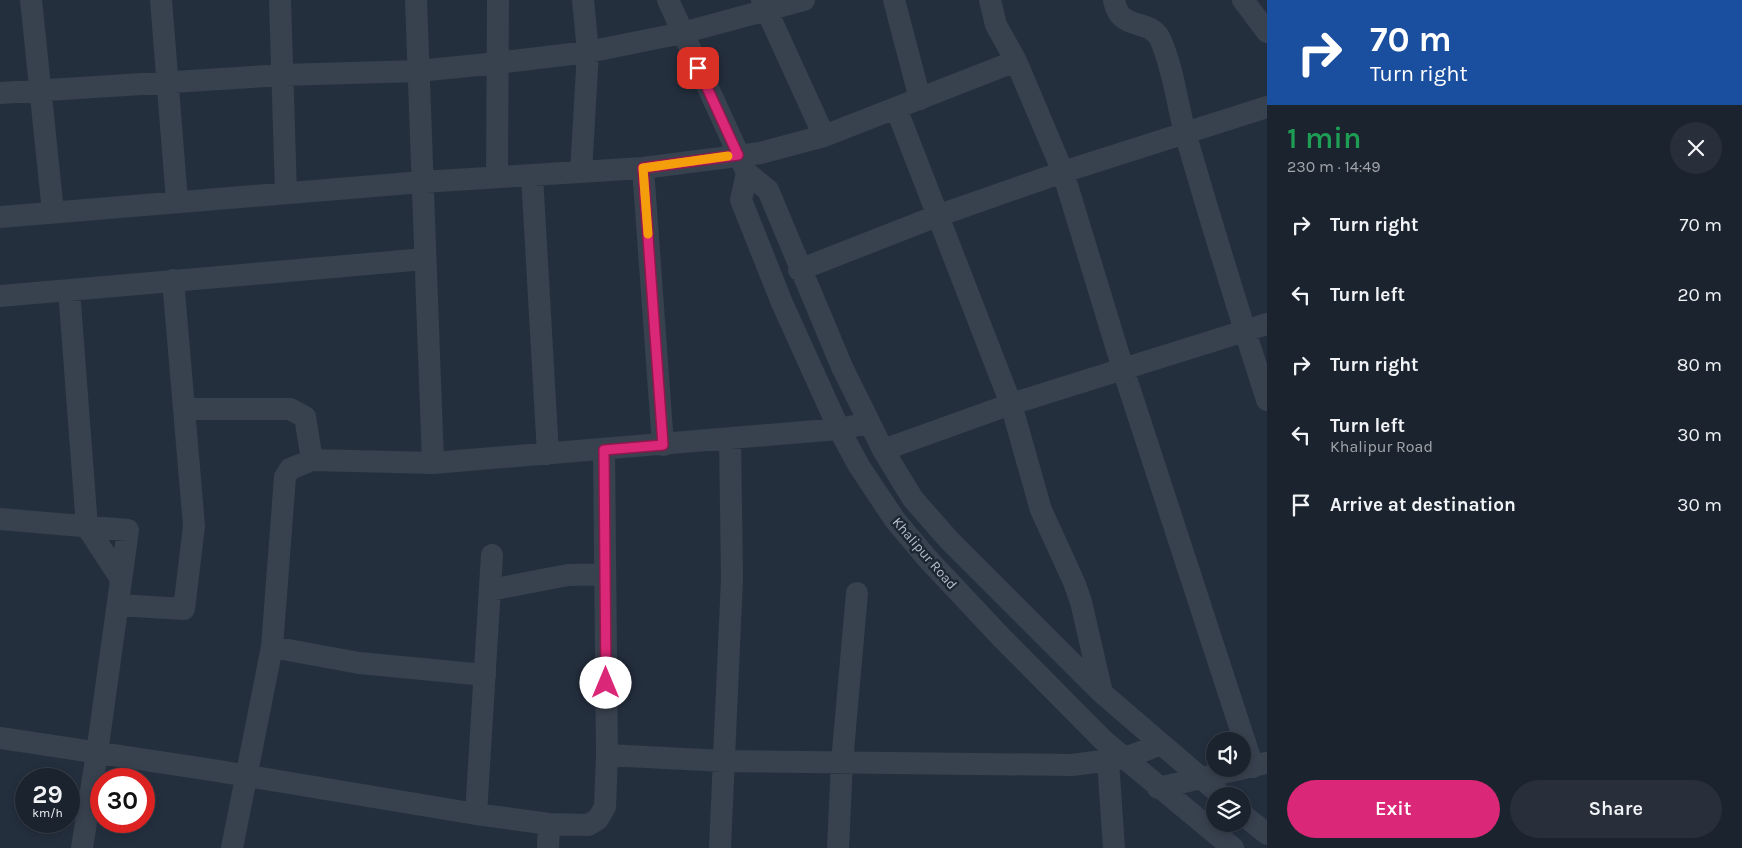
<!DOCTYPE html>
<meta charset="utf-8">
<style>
body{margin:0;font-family:Karla,sans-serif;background:#282f3a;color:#f1f3f6;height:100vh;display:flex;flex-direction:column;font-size:19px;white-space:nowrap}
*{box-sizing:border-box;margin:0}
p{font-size:16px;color:#a0a4aa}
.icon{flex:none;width:28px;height:28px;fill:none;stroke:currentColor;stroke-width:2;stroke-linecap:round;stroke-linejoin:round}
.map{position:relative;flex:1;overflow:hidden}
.sheet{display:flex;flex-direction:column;background:#1b232e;width:475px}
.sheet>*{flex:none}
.top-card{background:#1a4fa0;color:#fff;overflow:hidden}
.tools{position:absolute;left:1206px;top:732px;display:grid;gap:10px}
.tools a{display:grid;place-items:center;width:45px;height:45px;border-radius:50%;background:#1b232e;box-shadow:0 2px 8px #0003,0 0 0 1px #39404a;font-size:25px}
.speed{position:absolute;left:15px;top:768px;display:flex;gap:10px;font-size:25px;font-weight:700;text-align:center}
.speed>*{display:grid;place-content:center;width:65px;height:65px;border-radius:50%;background:#1b232e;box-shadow:0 2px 8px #0003,0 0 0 1px #39404a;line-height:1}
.speed small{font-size:12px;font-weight:400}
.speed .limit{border:8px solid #d22;background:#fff;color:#111}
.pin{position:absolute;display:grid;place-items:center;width:42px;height:42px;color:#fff;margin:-21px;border-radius:10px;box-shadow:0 2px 8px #0006}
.me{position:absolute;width:55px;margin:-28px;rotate:0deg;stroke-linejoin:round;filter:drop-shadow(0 0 4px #0008)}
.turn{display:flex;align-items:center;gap:18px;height:105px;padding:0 20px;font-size:22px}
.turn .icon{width:65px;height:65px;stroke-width:2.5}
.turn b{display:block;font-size:35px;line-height:42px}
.round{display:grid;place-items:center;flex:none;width:52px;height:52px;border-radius:26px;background:#282f3a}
.head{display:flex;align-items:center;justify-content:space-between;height:85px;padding:0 20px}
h1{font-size:30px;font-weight:600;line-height:38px;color:#1e9e55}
.cta{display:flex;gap:10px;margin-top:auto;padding:10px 20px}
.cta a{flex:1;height:58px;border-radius:30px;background:#db2777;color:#fff;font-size:20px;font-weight:600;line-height:58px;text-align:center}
.cta a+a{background:#282f3a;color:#f1f3f6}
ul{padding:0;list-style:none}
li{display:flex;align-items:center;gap:15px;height:70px;padding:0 20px}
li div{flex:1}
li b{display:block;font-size:19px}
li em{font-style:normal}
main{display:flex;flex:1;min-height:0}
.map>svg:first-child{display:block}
</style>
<main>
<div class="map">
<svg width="1267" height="848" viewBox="0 0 1267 848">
<rect width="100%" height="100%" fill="#242f3e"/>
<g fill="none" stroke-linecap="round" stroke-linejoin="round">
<!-- minor -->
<path stroke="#38414e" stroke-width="22" d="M31 0 53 212
M161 0 177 201
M280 0 286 193
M416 0 433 463
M668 0 747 173 768 190 842 367 883 450 913 499 949 540 1102 693 1222 796
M762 0 824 136
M894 0 920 99
M990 0 996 25 1016 61 1063 172 1123 369 1253 767
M1114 0C1120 34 1151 16 1161 41 1174 71 1177 105 1186 136 1212 225 1239 313 1267 400
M1243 0 1267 32
M0 93 282 75 419 71 497 63 588 52 682 33 804 0
M896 108 1011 404 1041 510 1074 582 1081 602 1102 693
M643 168 663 445
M581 172 588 52 583 0
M747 173 741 200 782 303 839 429 859 466 895 520 926 557 1000 636 1104 741 1233 848
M532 175 548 454
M497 177 498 0
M0 217 422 182 643 168 760 153 824 136 1016 61
M799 270 937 216 1063 172 1267 107
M69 290 87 527 121 579
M0 296 425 259
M184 409H290L305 417 312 460
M883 450 1011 404 1267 324
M0 519 128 530 97 753 82 848
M490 590 568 575 605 574
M118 605 184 609 194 526 173 280
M272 647 359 663 485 675
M0 738 212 770 476 814 549 824 588 825 598 819 605 807 607 755 604 450
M607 755 724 761 1072 765 1125 758 1161 744
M1108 761 1114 848
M1158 788 1266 763
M476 814 492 555
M1242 814 1267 834
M232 848 272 647 285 477 290 469 312 460 433 463 839 429 869 423
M548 848 549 824
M720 848 732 578 730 439
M838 848 842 762 857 593"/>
</g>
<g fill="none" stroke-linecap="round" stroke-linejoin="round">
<defs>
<path id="route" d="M606 683 604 450 663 445 643 168 738 155 698 68"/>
</defs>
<!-- route casing -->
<use href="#route" stroke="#8e194d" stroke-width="12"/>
<!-- route -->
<use href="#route" stroke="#db2777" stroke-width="9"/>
<!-- slow -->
<path stroke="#f59e0b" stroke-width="9" d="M648 234 643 168 728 156"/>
</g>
<g text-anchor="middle" stroke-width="5" stroke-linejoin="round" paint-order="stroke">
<!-- street labels -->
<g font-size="14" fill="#b4bcc9" stroke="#1d2633">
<text transform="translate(925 553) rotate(49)" y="5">Khalipur Road</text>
</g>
</g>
</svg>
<div class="tools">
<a><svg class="icon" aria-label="sound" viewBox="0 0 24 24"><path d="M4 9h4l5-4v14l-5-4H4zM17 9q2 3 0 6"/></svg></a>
<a><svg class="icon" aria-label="layers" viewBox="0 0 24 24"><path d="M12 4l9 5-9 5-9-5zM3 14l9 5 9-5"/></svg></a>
</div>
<div class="speed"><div>29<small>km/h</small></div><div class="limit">30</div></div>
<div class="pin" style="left:698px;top:68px;background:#d93025"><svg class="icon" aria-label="arrive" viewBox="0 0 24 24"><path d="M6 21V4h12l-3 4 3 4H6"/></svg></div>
<svg class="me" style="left:606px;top:683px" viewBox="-20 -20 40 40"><circle r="19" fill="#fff"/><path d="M0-13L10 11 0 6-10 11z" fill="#db2777"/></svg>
</div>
<section class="sheet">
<div class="top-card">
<div class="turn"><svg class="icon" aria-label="right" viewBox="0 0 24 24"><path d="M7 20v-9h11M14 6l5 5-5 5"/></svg><div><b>70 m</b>Turn right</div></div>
</div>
<div class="head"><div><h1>1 min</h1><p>230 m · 14:49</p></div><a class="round"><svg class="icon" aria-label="close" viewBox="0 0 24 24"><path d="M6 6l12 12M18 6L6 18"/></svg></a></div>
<ul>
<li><svg class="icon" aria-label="right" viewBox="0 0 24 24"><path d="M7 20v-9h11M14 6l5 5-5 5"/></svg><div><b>Turn right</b></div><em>70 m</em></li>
<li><svg class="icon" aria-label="left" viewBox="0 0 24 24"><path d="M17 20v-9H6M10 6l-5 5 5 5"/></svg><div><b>Turn left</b></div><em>20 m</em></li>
<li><svg class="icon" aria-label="right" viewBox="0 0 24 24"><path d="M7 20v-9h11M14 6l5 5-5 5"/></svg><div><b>Turn right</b></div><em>80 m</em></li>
<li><svg class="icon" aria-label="left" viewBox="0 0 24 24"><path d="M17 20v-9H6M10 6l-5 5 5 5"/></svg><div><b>Turn left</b><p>Khalipur Road</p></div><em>30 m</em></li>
<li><svg class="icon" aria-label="arrive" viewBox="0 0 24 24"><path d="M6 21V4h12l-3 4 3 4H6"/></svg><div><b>Arrive at destination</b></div><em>30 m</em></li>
</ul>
<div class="cta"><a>Exit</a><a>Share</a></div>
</section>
</main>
